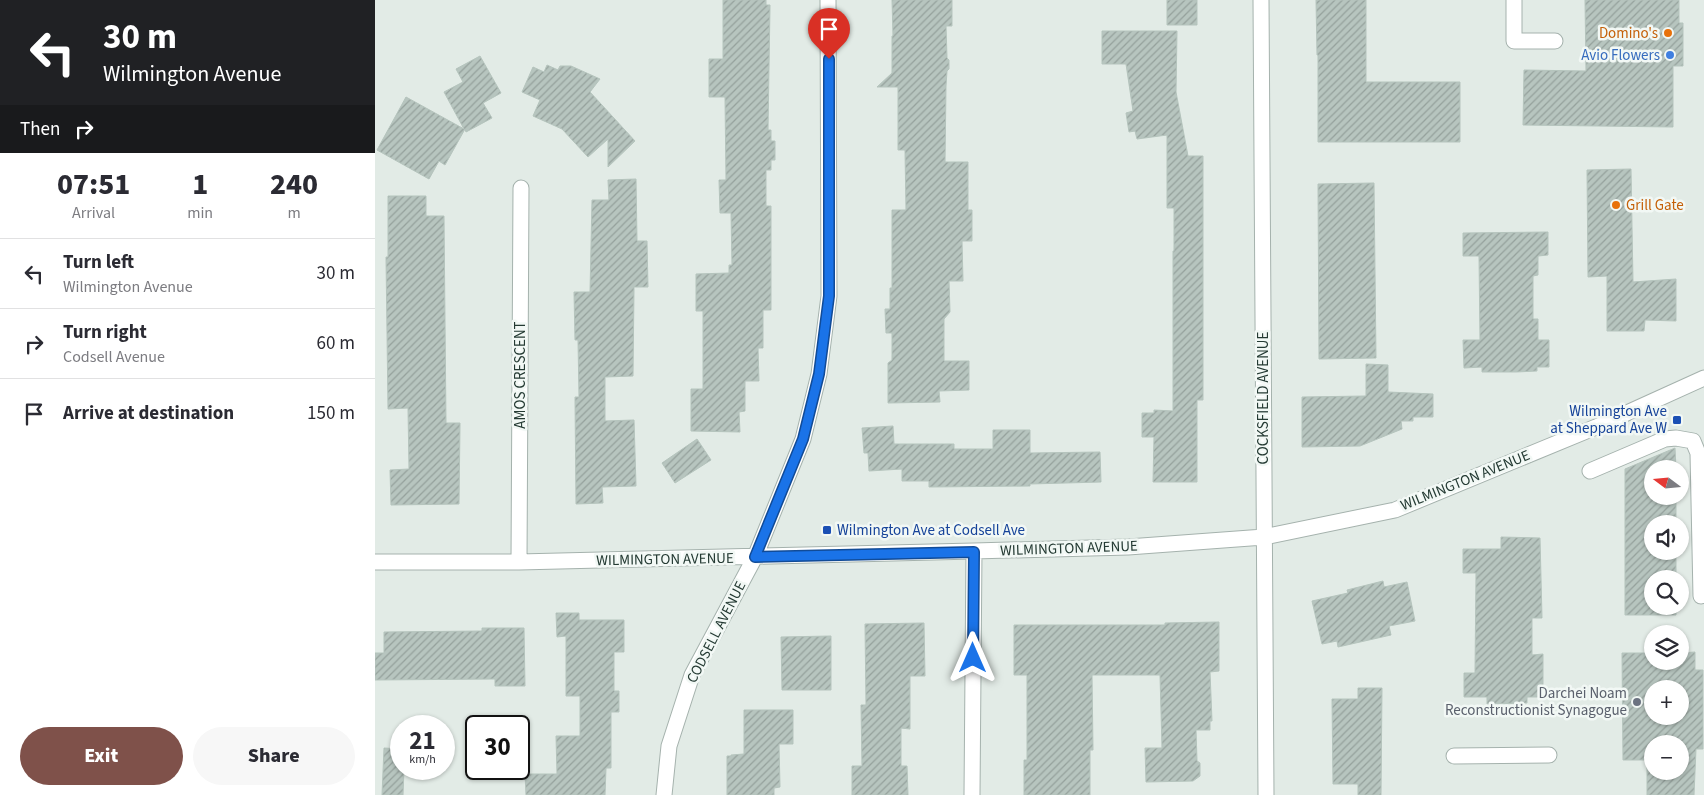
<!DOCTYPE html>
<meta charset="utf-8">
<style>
body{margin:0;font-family:"Source Sans 3",sans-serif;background:#f7f7f7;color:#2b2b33;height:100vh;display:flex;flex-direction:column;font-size:19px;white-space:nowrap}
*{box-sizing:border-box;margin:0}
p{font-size:16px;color:#7c7c81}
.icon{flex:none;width:28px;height:28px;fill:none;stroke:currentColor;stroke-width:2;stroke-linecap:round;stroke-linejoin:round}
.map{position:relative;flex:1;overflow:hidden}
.details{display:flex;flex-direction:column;background:#fff;width:375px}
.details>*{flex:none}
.banner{background:#202124;color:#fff;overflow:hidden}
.needle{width:32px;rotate:286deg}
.buttons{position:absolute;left:1269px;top:460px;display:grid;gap:10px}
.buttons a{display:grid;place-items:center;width:45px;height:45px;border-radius:50%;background:#fff;box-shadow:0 1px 4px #0004;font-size:25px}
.speed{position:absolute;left:15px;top:715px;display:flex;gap:10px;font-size:25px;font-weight:700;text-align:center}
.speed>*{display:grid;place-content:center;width:65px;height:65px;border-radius:50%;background:#fff;box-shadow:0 1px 4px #0004;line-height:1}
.speed small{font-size:12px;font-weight:400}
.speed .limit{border:2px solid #111;border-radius:8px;background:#fff;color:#111}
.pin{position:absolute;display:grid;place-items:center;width:42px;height:42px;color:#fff;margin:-51px -21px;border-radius:50% 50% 50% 0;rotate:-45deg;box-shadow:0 0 5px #0007}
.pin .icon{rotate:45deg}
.me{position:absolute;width:55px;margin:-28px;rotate:0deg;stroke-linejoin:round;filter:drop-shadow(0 0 4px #0008)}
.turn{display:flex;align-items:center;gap:18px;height:105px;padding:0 20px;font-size:22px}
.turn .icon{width:65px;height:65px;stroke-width:2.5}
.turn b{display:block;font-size:35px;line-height:42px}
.then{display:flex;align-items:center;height:48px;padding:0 20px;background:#0003;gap:10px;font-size:19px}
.eta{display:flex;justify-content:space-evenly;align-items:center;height:85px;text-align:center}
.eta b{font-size:30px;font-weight:800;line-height:35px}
.primary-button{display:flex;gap:10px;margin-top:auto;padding:10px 20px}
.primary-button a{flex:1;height:58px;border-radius:30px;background:#7f514a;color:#fff;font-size:20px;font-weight:800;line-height:58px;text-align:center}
.primary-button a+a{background:#f7f7f7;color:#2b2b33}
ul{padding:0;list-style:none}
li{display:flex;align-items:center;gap:15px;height:70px;padding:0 20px;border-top:1px solid #e1e1e2}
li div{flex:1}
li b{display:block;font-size:19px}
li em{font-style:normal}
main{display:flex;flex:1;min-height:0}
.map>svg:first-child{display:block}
</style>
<main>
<section class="details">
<div class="banner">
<div class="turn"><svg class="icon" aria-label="left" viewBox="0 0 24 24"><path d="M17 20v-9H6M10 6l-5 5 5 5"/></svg><div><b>30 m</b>Wilmington Avenue</div></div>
<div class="then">Then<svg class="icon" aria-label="right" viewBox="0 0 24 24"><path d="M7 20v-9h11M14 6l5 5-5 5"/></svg></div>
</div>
<div class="eta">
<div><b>07:51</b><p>Arrival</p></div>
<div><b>1</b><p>min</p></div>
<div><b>240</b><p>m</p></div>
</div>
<ul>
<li><svg class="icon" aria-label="left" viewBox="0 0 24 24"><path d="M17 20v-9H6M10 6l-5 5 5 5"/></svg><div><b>Turn left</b><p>Wilmington Avenue</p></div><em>30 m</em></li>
<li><svg class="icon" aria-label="right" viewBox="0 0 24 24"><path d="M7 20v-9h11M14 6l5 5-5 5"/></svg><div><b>Turn right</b><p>Codsell Avenue</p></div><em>60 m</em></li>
<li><svg class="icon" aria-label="arrive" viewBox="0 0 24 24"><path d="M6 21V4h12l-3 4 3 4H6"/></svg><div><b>Arrive at destination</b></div><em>150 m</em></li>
</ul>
<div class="primary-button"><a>Exit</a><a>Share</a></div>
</section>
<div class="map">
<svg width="1329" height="795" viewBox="0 0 1329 795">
<defs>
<pattern id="building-hatch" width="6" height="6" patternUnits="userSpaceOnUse" patternTransform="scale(1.25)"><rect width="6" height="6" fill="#b7c5bf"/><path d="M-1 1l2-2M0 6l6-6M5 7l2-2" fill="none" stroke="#95a19c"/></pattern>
</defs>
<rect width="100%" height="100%" fill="#e2ebe6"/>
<!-- building -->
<path fill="url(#building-hatch)" stroke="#b5c4bd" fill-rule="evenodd" d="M348 0H391V5H395L393 130H396V141H400V160H396V170H391V206H396V310H388V348H383L384 381H370V411L364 412 365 432 316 431V389H328V311H321V274L354 273V265H357L356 213H345L344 180H351L350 97H334V59H348Z
M517 0H577V26H571L572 58 574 60V69L572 71 571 86 570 162H593V210H597V241H587L588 281H574L575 312 569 319V361H594V390L564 391 565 402 513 403V363L517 360V333H511L510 309H515V288H517V210H531L530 150H523V87H502L517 73V36H518Z
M792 0H822V25H792Z
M941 0H991V82H1085V142H943V55H942Z
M1210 0H1304V23H1308V66H1298V127L1148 125 1149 70 1211 71Z
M727 31H802L801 92 813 156H828V400H822V482H778L779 437H767V413H779V410L798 411V251H799V208H792V135L762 139 760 131 754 132 751 113 758 111 751 64H727Z
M105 56 126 93 108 103 117 118 91 132 90 129 70 165 64 161 54 179 2 150 31 97 89 129 69 92 88 82 81 69Z
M172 65 183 70 185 66H196L225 79 215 92 260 141 233 167V139L213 157 187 129 158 116 165 100 147 92 158 67 169 72Z
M1256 169 1258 282 1301 279V321L1270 320 1269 331H1232V276L1213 277 1212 170Z
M261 179 262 241H272L273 287H259L258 376 230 377V421L259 420 261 486 227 487 228 503 201 504 200 397H204L203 340H200L199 292H215L217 200H234L233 180Z
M999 183 1001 358 944 359 943 184Z
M13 196H51V216H69L71 423H85L84 504 16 505 15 470 34 469 33 408 13 409 11 257H13Z
M1173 232V255L1163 256V275L1158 276V319H1163V340H1174V367H1162V371L1141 372H1107V367L1089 368 1088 340H1105L1104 256H1088V233Z
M991 364 1013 365V392L1058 394V417H1038V421H1026L1027 429 985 446 927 447V397L991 396Z
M518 426 519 444H579V449H618V430H655V453L725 452 726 482 655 484V486L554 487V481H527V469L494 471 493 453H489L487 428Z
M322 439 336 460 300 483 287 463Z
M1300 448 1301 469H1278V496H1301V524H1278V551H1301V579H1278V606H1301V615H1250V469Z
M1126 537 1165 538 1167 618H1157V655L1168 654V697H1152V703L1112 704V697H1089V673H1100L1101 573H1088V549H1126Z
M1008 581 1009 587 1032 582 1040 621 1014 626 1016 635 963 647 962 641 947 644 937 601 973 593 972 590Z
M181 613H204V620H249V652H239V691H244V712H236V768H231L230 795H151L150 774H182L181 736H205V696H191V636L182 637Z
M844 622V671L835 672 837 721H835V730H821L822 761 825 763V776L818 781 771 782 770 748H787L785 675H717L718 750H715V795H649V760H652V675H639V625H790V623Z
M549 623 550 676H535V729L526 728V766H532L533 795H477V766H487L486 705H491L490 624Z
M107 628H149L150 686H120V679L0 680V653H9V632L107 631Z
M456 636V690H407L406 637Z
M1320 652V670H1328V749H1321L1319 795H1272V760H1248L1247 653H1278V661H1305V653ZM1278 689H1305V716H1278ZM1278 744H1305V771H1278Z
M983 688H1007L1006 795H983V784H958L957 699H983Z
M369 710H418V744H404L405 787 399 788V795H352V756H356V755L369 754Z
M9 748 26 749V769H29L28 795H7Z"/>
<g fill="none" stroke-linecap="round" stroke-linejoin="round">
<defs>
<path id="minor" d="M886 0 891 795
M1139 0V41H1180
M1215 471 1290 439 1301 438 1318 441 1323 453 1326 596 1329 595
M0 562H144L599 551 753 547 889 537 1020 510 1221 427 1329 378
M144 562 146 188
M1079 756 1174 755
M289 795 294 746 317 675 380 557 428 439 444 374 454 296 453 0
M597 795 599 551"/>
</defs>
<!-- minor casing -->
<use href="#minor" stroke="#a5b2ad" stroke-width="17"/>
<!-- minor -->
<use href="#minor" stroke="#fff" stroke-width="15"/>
</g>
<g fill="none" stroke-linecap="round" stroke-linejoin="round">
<defs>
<path id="route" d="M454 59V296L444 374 428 439 380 557 599 552 598 658"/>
</defs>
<!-- route casing -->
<use href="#route" stroke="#114b97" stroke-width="12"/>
<!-- route -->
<use href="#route" stroke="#1a73e8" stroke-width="9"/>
</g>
<!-- markers -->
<g fill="#e8710a" stroke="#f2f8f5" stroke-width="2">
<circle cx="1293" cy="33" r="5"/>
<circle cx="1241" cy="205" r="5"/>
</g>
<circle fill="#3f7fe0" stroke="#f2f8f5" stroke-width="2" cx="1295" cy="55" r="5"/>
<g fill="#1a4fb4" stroke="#f2f8f5" stroke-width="2">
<rect x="1297" y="415" width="10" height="10" rx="2.5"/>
<rect x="447" y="525" width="10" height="10" rx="2.5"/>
</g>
<circle fill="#6b7280" stroke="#f2f8f5" stroke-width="2" cx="1262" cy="702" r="5"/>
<g text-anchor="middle" stroke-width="5" stroke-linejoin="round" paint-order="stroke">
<!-- food labels -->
<g font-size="15" fill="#c56008" stroke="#f2f8f5" text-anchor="end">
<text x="1283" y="38">Domino's</text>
<text x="1251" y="210" text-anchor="start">Grill Gate</text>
</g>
<!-- shop labels -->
<g font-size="15" fill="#366cbe" stroke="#f2f8f5" text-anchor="end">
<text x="1285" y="60">Avio Flowers</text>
</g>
<!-- street labels -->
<g font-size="15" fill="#243a33" stroke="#f2f8f5">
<text transform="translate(145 375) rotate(-90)" y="5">AMOS CRESCENT</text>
<text transform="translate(888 398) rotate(-90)" y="5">COCKSFIELD AVENUE</text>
<text transform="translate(1090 480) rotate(-22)" y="5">WILMINGTON AVENUE</text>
<text transform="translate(694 548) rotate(-2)" y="5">WILMINGTON AVENUE</text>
<text transform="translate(290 559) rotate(-1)" y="5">WILMINGTON AVENUE</text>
<text transform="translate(341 632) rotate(-63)" y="5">CODSELL AVENUE</text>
</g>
<!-- transit labels -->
<g font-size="15" fill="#164399" stroke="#f2f8f5" text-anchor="end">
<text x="1292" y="416">Wilmington Ave<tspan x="1292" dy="17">at Sheppard Ave W</tspan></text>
<text x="462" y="535" text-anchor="start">Wilmington Ave at Codsell Ave</text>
</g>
<!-- worship labels -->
<g font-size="15" fill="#5b616d" stroke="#f2f8f5" text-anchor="end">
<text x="1252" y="698">Darchei Noam<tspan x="1252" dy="17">Reconstructionist Synagogue</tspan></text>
</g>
</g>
</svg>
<div class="buttons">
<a><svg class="needle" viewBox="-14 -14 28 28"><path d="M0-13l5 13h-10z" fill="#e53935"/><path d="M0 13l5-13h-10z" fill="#7c7c81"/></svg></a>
<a><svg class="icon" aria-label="sound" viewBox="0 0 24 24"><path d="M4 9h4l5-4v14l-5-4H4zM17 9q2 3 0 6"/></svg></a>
<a><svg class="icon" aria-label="search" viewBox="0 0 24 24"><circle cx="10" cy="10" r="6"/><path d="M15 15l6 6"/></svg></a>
<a><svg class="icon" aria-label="layers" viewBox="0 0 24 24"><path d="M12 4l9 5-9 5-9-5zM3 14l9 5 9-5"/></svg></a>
<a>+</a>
<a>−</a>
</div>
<div class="speed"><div>21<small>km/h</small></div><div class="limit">30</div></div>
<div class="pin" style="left:454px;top:59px;background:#d93025"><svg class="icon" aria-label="arrive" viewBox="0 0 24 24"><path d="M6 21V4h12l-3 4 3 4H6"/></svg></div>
<svg class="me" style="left:598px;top:658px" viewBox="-20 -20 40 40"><path d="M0-17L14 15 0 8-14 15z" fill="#1a73e8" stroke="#fff" stroke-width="4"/></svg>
</div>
</main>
